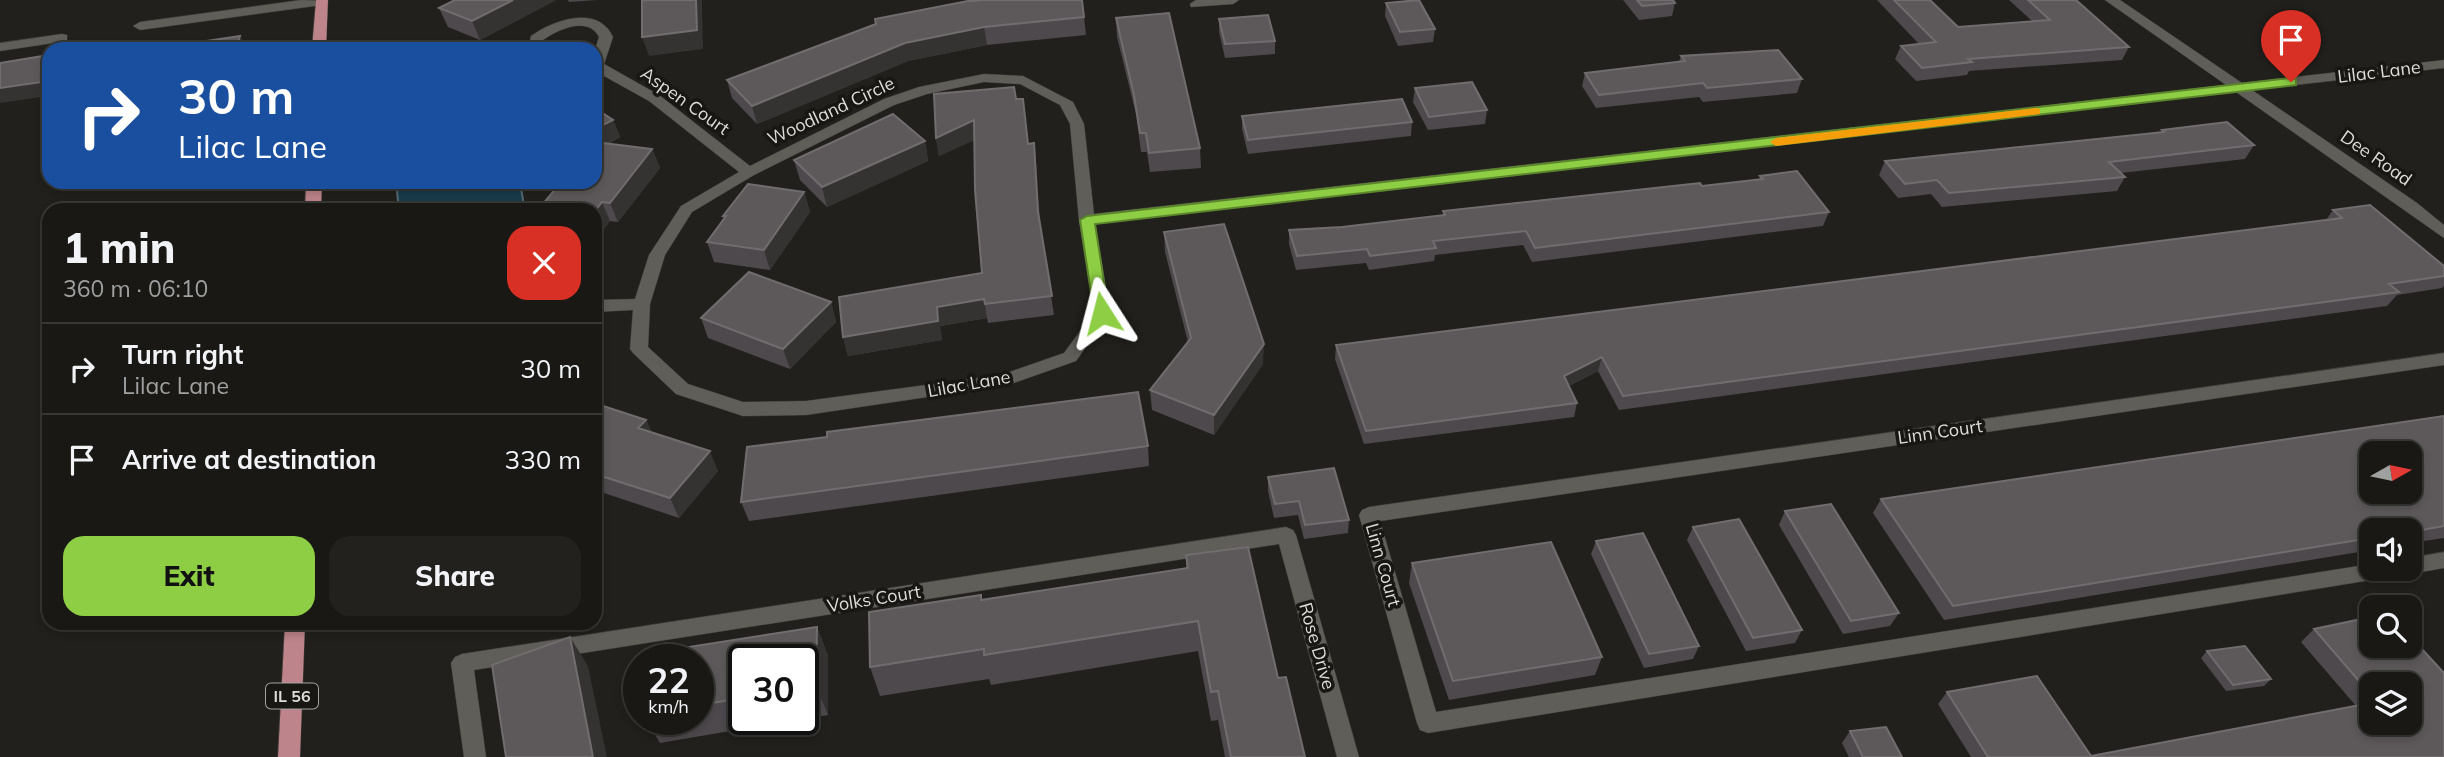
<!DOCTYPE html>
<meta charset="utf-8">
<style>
body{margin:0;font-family:Mulish,sans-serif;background:#22211e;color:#f1f3f6;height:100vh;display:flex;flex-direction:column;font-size:26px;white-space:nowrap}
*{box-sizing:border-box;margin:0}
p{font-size:23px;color:#9fa0a0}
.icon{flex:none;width:38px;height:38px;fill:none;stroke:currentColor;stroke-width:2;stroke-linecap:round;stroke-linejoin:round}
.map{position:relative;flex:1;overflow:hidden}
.drawer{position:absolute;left:42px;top:203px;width:560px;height:427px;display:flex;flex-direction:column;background:#191815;border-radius:21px;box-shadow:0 4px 10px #0003,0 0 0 2px #373734}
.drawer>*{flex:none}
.top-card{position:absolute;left:42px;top:42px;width:560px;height:147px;border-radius:21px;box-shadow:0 4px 10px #0003,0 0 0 2px #373734;background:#1a4fa0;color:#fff;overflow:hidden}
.needle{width:46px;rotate:81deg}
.buttons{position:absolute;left:2359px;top:441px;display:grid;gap:14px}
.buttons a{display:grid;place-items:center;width:63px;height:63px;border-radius:14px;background:#191815;box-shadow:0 4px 10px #0003,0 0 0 2px #373734;font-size:35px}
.speed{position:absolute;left:623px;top:644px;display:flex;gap:14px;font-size:35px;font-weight:700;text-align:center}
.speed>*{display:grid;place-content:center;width:91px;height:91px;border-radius:50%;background:#191815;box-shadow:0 4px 10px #0003,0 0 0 2px #373734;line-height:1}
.speed small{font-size:18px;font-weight:400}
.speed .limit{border:4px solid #111;border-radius:10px;background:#fff;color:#111}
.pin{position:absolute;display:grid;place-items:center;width:60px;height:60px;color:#fff;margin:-72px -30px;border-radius:50% 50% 50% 0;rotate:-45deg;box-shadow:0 0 7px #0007}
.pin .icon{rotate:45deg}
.me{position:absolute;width:77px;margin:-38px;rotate:351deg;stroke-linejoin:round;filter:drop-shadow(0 0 5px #0008)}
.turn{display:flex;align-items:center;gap:24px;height:147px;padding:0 21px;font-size:32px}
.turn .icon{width:91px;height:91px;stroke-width:2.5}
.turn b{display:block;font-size:49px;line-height:60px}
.round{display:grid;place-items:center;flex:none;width:74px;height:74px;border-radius:21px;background:#22211e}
.headline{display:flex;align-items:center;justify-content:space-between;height:119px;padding:0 21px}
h1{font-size:42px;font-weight:800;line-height:52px}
.cta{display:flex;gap:14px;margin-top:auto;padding:14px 21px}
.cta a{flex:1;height:80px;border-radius:21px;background:#8dce44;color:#111;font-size:28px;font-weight:800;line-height:80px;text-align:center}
.cta a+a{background:#22211e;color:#f1f3f6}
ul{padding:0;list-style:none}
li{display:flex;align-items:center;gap:21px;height:91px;padding:0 21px;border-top:2px solid #373734}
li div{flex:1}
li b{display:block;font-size:26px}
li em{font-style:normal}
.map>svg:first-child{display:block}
</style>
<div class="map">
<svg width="2444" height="757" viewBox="0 0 2444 757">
<rect width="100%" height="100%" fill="#21201c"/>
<!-- water -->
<path fill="#193c4c" stroke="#546c76" stroke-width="2" d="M396 182H520L524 206 520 210H399Z"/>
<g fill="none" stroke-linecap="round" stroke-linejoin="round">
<defs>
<path id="minor" d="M301 0 328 1 322 5 140 30 133 26 140 22Z
M1196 0H1239L1233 4 1191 7 1190 4Z
M2105 0H2120L2242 83 2444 60V68L2252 90 2417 203 2444 225V238L2236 92 1095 224 1110 313 1076 361 1008 385 806 415 743 416 676 394 633 353 630 349 633 310 595 312V300L635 299 649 255 681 206 739 172 649 101 595 71V50L599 37C588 15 557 30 543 40L542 49H528L531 36C553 20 598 4 613 37L604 64 659 95 750 166 884 99 919 87 984 74 1023 76 1073 102 1084 124 1094 214 2226 85ZM984 82 1020 84 1060 105 1070 124 1079 220 1094 312 1064 353 1001 375 806 401 743 402 688 384 648 347 650 304 665 255 692 212 754 175 894 105 927 94Z
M62 34 67 35V41L0 51V43Z
M2444 353V365L1380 521 1436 712 2371 564V569H2400L2397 575 2390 577 1428 733 1420 730 1417 723 1359 515 1362 510 1369 507Z
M1286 527 1293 530 1296 535 1359 757H1337L1279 544 474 670 486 757H464L451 663 455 657 462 654Z
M2444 552V568L2410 574 2401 569H2410V558Z"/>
<path id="primary" d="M316 0H328L326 49H312Z
M306 182H322L321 210H305Z
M285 623H305L300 757H278Z"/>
</defs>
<!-- minor casing -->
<use href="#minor" stroke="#3d3c39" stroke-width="1"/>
<!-- primary casing -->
<use href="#primary" stroke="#3d3c39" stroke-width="1"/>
<!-- minor -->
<use href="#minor" fill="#5f5e59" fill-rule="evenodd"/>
<!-- primary -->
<use href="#primary" fill="#bd848b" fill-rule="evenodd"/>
</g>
<!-- wall -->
<path fill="#4e494c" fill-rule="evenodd" d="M455 0H556L480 40 448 27 439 8Z
M568 0H597L569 2Z
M1623 0H1673L1675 3 1672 16 1639 20Z
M1877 0H1930L1958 27 2032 21 2009 0H2076L2129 47 2122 60 1969 71 1967 75 1916 81 1895 59 1901 46 1919 44Z
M1386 3 1435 29 1433 42 1398 46 1385 16Z
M1084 17 1086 35 987 45 908 61 757 124 732 98 727 80 876 24 875 19Z
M1116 18 1200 148 1201 168 1150 172 1147 152H1141L1136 114 1117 37Z
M1219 19 1275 41V54L1225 58 1219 32Z
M1681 56 1802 79 1797 93 1703 102 1699 97 1596 108 1582 86 1585 73 1679 62Z
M1415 88 1487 110 1485 124 1428 130 1413 102Z
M1016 99 1028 144 1034 143 1040 224 1054 315 988 323 987 318 940 326 942 340 848 356 843 337 982 273 974 140 939 156 936 138Z
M1242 116 1412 122 1411 136 1248 154 1242 129Z
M613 120 620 137 608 144 652 149 660 168 618 222 610 221 595 241V210H538Z
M2162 130 2254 145 2245 159 2121 173 2125 177 2117 191 1942 207 1931 194 1898 198 1879 175 1885 161 2160 132Z
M925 141 928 161 827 207 800 180 794 160Z
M1760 176 1829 212 1823 226 1532 262 1523 245 1435 255 1434 261 1369 270 1366 263 1296 270 1289 244V230L1342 227 1443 215V211L1759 180Z
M804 192 810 212 770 270 714 262 707 242 724 219 723 216Z
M2333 210 2444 266V286L2442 288 2397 295 2387 306 1619 410 1598 371 1569 386 1577 403 1574 417 1364 444 1335 359 1336 345 2326 220Z
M1164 232 1263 364 1214 435 1152 410 1150 390 1188 342 1165 252Z
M831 302 836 322 790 369 708 338 701 318Z
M595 387 601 406 646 420 652 433 718 471 679 518 595 490Z
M2444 416V538L2410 543V530H2371V550L1944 620 1873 513 1881 499Z
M1148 446 1149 466 749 521 741 502Z
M1268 477 1349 520 1348 533 1304 539 1298 515 1274 518 1268 491Z
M1785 511 1899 613 1890 626 1843 634 1779 525Z
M1693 527 1802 630 1795 643 1746 651 1687 540Z
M1596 541 1699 646 1693 659 1644 668 1591 554Z
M1186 555 1278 678 1305 757H1225L1218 720 1211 721 1198 651 991 685 989 679 880 696 870 667 981 595 982 600 1186 568Z
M1412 563 1602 657 1595 675 1449 700 1409 583Z
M2371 617V646H2410V636L2444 673V757H1971L1938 704 1947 692 2037 676 2091 756 2356 706 2301 642 2314 629ZM2371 684H2410V723H2371Z
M817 627 828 656V715L803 719V660H744V719H801L660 743 646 719H698V660Z
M2207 651 2271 679 2264 686 2226 691 2201 658Z
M1850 731 1902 757H1849L1842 743Z"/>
<!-- shaded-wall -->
<path fill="#353232" d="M513 0H556L480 40 472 21Z
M696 0H702L703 49 649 56 642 37Z
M984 27 987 45 908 61 757 124 752 106 905 43Z
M240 36 248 49H236Z
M49 81V96L0 103V88Z
M613 120 620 137 595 150V129Z
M974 120 977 139 939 156 936 138Z
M925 141 928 161 827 207 822 187Z
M1034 143 1036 162 1041 231 1038 212Z
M652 149 660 168 618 222 610 203Z
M804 192 810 212 770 270 764 250Z
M602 202 610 221 595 241V211Z
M984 299 987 318 940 326 942 340 848 356 843 337 937 307Z
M831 302 836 322 790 369 783 349Z
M1264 344 1263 364 1214 435V415Z
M1602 357 1598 371 1561 390 1564 376Z
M595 387 604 413 595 416Z
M646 420 655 440 638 428Z
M710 451 718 471 679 518 670 498Z
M817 627 828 656V715L816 686Z
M570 637 588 666 607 757H593Z"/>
<!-- building -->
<path fill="#5d595b" stroke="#716d6f" stroke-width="2" fill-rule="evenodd" d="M455 0H513L472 21 439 8Z
M642 0H696L697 30 642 37Z
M987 0H1082L1084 17 984 27 905 43 752 106 727 80 876 24 875 19 968 1Z
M1419 0 1435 29 1400 32 1386 3Z
M1637 0H1673L1675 3 1642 6Z
M1894 0H1930L1958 27 2050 20 2028 0H2076L2129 47 1968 59 1972 62 1922 68 1901 46 1936 42Z
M1169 13 1200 148 1149 153 1146 133H1140L1134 95 1116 18Z
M1268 15 1275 41 1225 44 1219 19Z
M240 36 236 49H153Z
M1778 50 1802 79 1707 88 1703 83 1599 95 1585 73 1685 61 1681 56Z
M49 55V81L0 88V63Z
M1472 82 1487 110 1429 117 1415 88Z
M1014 87 1016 99H1023L1028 144 1034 143 1038 212 1052 296 985 304 984 299 937 307 938 321 843 337 839 297 982 273 975 190 974 120 936 138 934 94Z
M1402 99 1412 122 1248 140 1242 116Z
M595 108 613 120 595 129Z
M893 114 925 141 822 187 794 160Z
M2227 122 2254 145 2109 162 2125 177 1949 193 1937 180 1905 184 1885 161 2164 132 2162 130Z
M595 142 652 149 610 203 602 202 595 211 538 210 561 182H595Z
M1797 171 1829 212 1535 248 1526 231 1433 241 1436 248 1370 256 1367 249 1297 256 1289 230 1342 227 1445 215 1443 211 1700 183 1702 186 1763 179 1760 176Z
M748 184 804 192 764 250 707 242 726 216H723Z
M2370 205 2444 266V276L2389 284 2399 292 1623 396 1602 357 1564 376 1577 403 1366 431 1336 345 2342 218 2333 210Z
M1224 224 1264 344 1214 415 1150 390 1191 338 1164 232Z
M749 272 831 302 783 349 701 318Z
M1138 392 1148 446 741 502 747 447 827 437V432Z
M597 404 646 420 638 428 710 451 670 498 595 474V406Z
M2444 416V526L2410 532V530H2371V538L1953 606 1881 499ZM2371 453H2410V492H2371Z
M1334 468 1349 520 1305 525 1299 501 1275 504 1268 477Z
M1831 504 1899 613 1851 621 1785 511Z
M1739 519 1802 630 1753 638 1693 527Z
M1643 533 1699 646 1649 654 1596 541Z
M1551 542 1602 657 1453 681 1412 563Z
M1248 547 1278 678 1286 677 1305 757H1231L1218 691 1211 692 1198 621 984 655V649L870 667 869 612 981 595V600L1188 568 1186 555Z
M2371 617V646H2410V636L2444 673V757H1988L1947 692 2037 676 2091 756 2371 703V723H2410V684H2371V695L2314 629Z
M817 627 816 686 803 688V660H744V698L698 705V660H649L650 653Z
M570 637 593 757H506L492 665Z
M2245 646 2271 679 2233 685 2207 651Z
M1886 727 1902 757H1863L1850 731Z"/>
<!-- route -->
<path fill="#8dce44" stroke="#5c862c" stroke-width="2" d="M2291 78 2296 79V85L1095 224 1109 313 1102 318 1094 313 1080 220 1087 216Z"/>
<!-- slow -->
<path fill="#f59e0b" d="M2036 108 2040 109V114L1776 146 1770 142 1776 138Z"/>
<g text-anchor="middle" stroke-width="7" stroke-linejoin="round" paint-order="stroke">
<!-- shield labels -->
<rect fill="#181713" stroke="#a1a19e" stroke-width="2" x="266" y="683.5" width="52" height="25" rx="5"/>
<g font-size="16" font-weight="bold" fill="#dcdcd9">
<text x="292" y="702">IL 56</text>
</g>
<!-- street labels -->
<g font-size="18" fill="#dcdcd9" stroke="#181713">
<text transform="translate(2379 72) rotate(-7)" y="6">Lilac Lane</text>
<text transform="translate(685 101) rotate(35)" y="6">Aspen Court</text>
<text transform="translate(831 111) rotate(-25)" y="6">Woodland Circle</text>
<text transform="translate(2376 158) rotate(35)" y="6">Dee Road</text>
<text transform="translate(969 384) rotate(-10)" y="6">Lilac Lane</text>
<text transform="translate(1940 432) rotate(-8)" y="6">Linn Court</text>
<text transform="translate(1383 565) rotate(74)" y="6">Linn Court</text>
<text transform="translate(874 599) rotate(-9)" y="6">Volks Court</text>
<text transform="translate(1317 646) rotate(74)" y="6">Rose Drive</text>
</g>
</g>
</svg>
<div class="buttons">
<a><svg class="needle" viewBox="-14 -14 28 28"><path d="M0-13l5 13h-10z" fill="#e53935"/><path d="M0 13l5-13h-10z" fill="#9fa0a0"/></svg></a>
<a><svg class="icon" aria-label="sound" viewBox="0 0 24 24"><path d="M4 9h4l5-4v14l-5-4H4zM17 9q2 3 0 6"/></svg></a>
<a><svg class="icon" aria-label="search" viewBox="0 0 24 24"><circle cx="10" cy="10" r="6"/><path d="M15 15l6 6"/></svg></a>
<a><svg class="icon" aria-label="layers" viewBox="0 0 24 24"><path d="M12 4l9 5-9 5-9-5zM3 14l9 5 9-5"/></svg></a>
</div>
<div class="speed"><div>22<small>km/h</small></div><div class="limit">30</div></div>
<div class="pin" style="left:2291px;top:82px;background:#d93025"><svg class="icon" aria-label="arrive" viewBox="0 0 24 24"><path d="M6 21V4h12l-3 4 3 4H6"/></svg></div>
<svg class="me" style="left:1102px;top:313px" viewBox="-20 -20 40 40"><path d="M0-17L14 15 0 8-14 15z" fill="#8dce44" stroke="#fff" stroke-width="4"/></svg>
<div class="top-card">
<div class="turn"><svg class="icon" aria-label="right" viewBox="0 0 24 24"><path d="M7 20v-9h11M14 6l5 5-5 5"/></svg><div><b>30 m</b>Lilac Lane</div></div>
</div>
<section class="drawer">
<div class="headline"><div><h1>1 min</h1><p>360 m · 06:10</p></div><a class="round" style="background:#d93025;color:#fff"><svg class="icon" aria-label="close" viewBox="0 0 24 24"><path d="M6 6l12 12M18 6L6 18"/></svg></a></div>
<ul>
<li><svg class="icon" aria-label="right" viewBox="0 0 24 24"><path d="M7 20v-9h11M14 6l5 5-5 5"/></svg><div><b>Turn right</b><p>Lilac Lane</p></div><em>30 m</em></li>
<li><svg class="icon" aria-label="arrive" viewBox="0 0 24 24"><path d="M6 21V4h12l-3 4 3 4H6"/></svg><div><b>Arrive at destination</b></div><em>330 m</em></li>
</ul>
<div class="cta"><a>Exit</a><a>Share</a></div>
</section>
</div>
